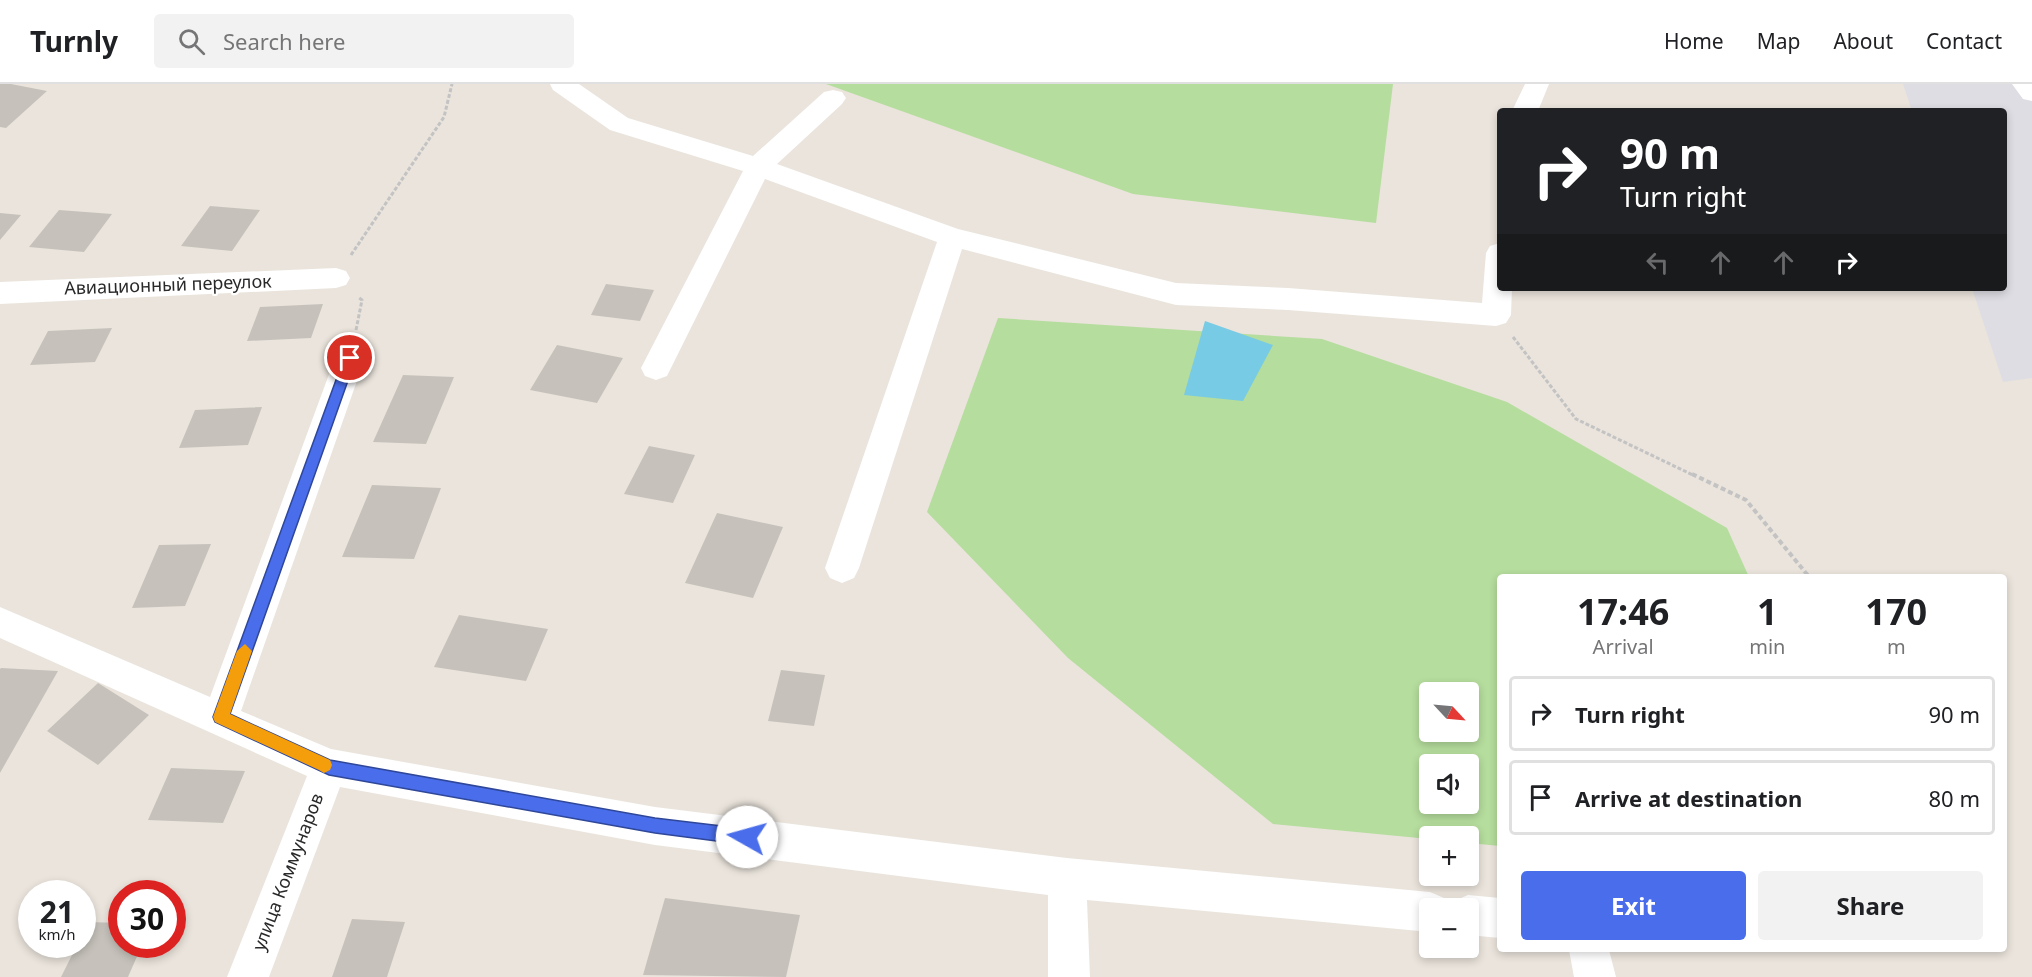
<!DOCTYPE html>
<meta charset="utf-8">
<style>
body{margin:0;font-family:"Noto Sans",sans-serif;background:#f2f2f2;color:#202124;height:100vh;display:flex;flex-direction:column;font-size:22px;white-space:nowrap}
*{box-sizing:border-box;margin:0}
p{font-size:20px;color:#757577}
.icon{flex:none;width:33px;height:33px;fill:none;stroke:currentColor;stroke-width:2;stroke-linecap:round;stroke-linejoin:round}
.map{position:relative;flex:1;overflow:hidden}
.details{position:absolute;left:1497px;top:490px;width:510px;height:378px;display:flex;flex-direction:column;background:#fff;border-radius:6px;box-shadow:0 3px 9px #0003}
.details>*{flex:none}
.banner{position:absolute;left:1497px;top:24px;width:510px;height:183px;border-radius:6px;box-shadow:0 3px 9px #0003;background:#202124;color:#fff;overflow:hidden}
.needle{width:39px;rotate:116deg}
.tools{position:absolute;left:1419px;top:598px;display:grid;gap:12px}
.tools a{display:grid;place-items:center;width:60px;height:60px;border-radius:6px;background:#fff;box-shadow:0 3px 9px #0003;font-size:30px}
.speed{position:absolute;left:18px;top:796px;display:flex;gap:12px;font-size:30px;font-weight:700;text-align:center}
.speed>*{display:grid;place-content:center;width:78px;height:78px;border-radius:50%;background:#fff;box-shadow:0 3px 9px #0003;line-height:1}
.speed small{font-size:15px;font-weight:400}
.speed .limit{border:9px solid #d22;background:#fff;color:#111}
.pin{position:absolute;display:grid;place-items:center;width:51px;height:51px;color:#fff;margin:-26px;border:3px solid #fff;border-radius:50%;box-shadow:0 2px 6px #0007}
.me{position:absolute;width:66px;margin:-33px;rotate:277deg;stroke-linejoin:round;filter:drop-shadow(0 0 4px #0008)}
.turn{display:flex;align-items:center;gap:21px;height:126px;padding:0 24px;font-size:27px}
.turn .icon{width:78px;height:78px;stroke-width:2.5}
.turn b{display:block;font-size:42px;line-height:51px}
.lanes{display:flex;align-items:center;height:57px;padding:0 24px;background:#0003;justify-content:center;gap:30px;direction:ltr}
.lanes .off{opacity:.35}
.eta{display:flex;justify-content:space-evenly;align-items:center;height:102px;text-align:center}
.eta b{font-size:36px;font-weight:700;line-height:42px}
.cta{display:flex;gap:12px;margin-top:auto;padding:12px 24px}
.cta a{flex:1;height:69px;border-radius:6px;background:#496deb;color:#fff;font-size:24px;font-weight:700;line-height:69px;text-align:center}
.cta a+a{background:#f2f2f2;color:#202124}
ul{padding:0;list-style:none}
li{display:flex;align-items:center;gap:18px;height:75px;margin:0 12px 9px;padding:0 12px;border:3px solid #e0e0e0;border-radius:6px}
li div{flex:1}
li b{display:block;font-size:22px}
li em{font-style:normal}
header{display:flex;align-items:center;gap:36px;box-sizing:border-box;height:84px;padding:0 30px;background:#fff;border-bottom:2px solid #e0e0e0}
header strong{font-size:28px}
nav{display:flex;gap:33px;margin-inline-start:auto;font-size:21px}
.search{width:420px;height:54px;background:#f2f2f2;display:flex;align-items:center;gap:15px;box-sizing:border-box;padding:0 21px;border-radius:6px;color:#757577;font-size:22px}
.map>svg:first-child{display:block}
</style>
<header>
<strong>Turnly</strong>
<div class="search"><svg class="icon" aria-label="search" viewBox="0 0 24 24"><circle cx="10" cy="10" r="6"/><path d="M15 15l6 6"/></svg>Search here</div>
<nav><a>Home</a><a>Map</a><a>About</a><a>Contact</a></nav>
</header>
<div class="map">
<svg width="2032" height="893" viewBox="0 0 2032 893">
<rect width="100%" height="100%" fill="#eae4dc"/>
<!-- industrial -->
<path fill="#dedde3" d="M1903 0H2032V294L2003 298 1972 204H2004V27H1912Z"/>
<!-- green -->
<path fill="#b5dd9d" fill-rule="evenodd" d="M826 0H1393L1376 139 1133 110Z
M998 234 1322 255 1507 318 1727 444 1749 493 1500 494V762L1469 759 1468 753H1430L1429 755 1273 740 1068 574 927 428ZM1430 609H1468V648H1430ZM1430 681H1468V720H1430Z"/>
<!-- water -->
<path fill="#78cbe4" d="M1205 237 1273 261 1243 317 1184 311Z"/>
<!-- building -->
<path fill="#c6c2bb" d="M0 0H11L47 7 6 44 0 43Z
M210 122 260 126 232 167 181 162Z
M59 126 112 130 84 168 29 163Z
M0 129 21 131 0 156Z
M606 200 654 206 640 237 591 231Z
M323 220 311 254 247 257 260 223Z
M112 244 95 278 30 281 48 247Z
M557 261 623 274 597 319 530 306Z
M403 291 454 293 426 360 373 358Z
M262 323 248 361 179 364 195 326Z
M649 362 695 371 673 419 624 410Z
M372 401 441 404 414 475 342 473Z
M717 429 783 443 753 514 685 499Z
M211 460 185 522 132 524 159 461Z
M459 531 548 545 526 597 434 583Z
M1 584 58 587 0 689V585Z
M781 586 825 591 814 642 768 637Z
M98 599 149 631 98 681 47 647Z
M171 684 245 687 223 739 148 736Z
M665 814 800 831 786 893 643 891Z
M352 835 405 838 387 893H332Z
M88 838 122 839V861H142L128 893H61L77 861H82V848Z"/>
<g fill="none" stroke-linecap="round" stroke-linejoin="round">
<!-- path-far1 -->
<path stroke="#c3c3c3" stroke-width="3" stroke-dasharray="4 2" stroke-linecap="butt" d="M351 171 444 33 452 0
M356 246 362 216 358 213
M1513 253 1576 335 1695 392"/>
<!-- path -->
<path stroke="#c3c3c3" stroke-width="4" stroke-dasharray="5 3" stroke-linecap="butt" d="M1692 390 1746 416 1810 494"/>
<!-- minor -->
<path fill="#fff" fill-rule="evenodd" d="M550 0H579L628 34 753 72 824 8 833 6 842 8 846 14 842 20 777 80 958 145 1176 199 1288 204 1482 219 1486 169 1490 162 1500 159V204H1512L1511 231 1506 239 1496 242 1288 226 1176 221 962 165 859 484 854 494 842 499 830 494 825 484 937 158 765 95 667 292 656 296 645 292 641 284 743 87 610 46 553 6Z
M1525 0H1549L1538 27H1512Z
M2012 0H2032V17L2023 15Z
M336 184 346 187 350 194 346 201 336 204 0 220V198Z
M350 263 361 266 365 274 241 627 331 665 655 723 1067 774 1430 808 1444 814 1449 825H1430V848L1087 816 1090 893H1048V811L655 761 340 703 269 893H227L307 692 0 554V523L210 613 335 274 339 266Z
M1468 811 1500 814V854L1468 851V825H1450L1454 817Z
M1569 866H1609L1616 893H1574Z"/>
</g>
<!-- route -->
<path fill="#496deb" stroke="#2f4799" stroke-width="1.5" d="M350 269 356 274 230 630 330 676 655 734 747 745 752 748 755 753 752 759 747 761 655 749 329 691 215 638 213 633 344 274Z"/>
<!-- slow -->
<path fill="#f59e0b" d="M245 560 252 567 230 630 330 676 332 681 330 686 324 689 319 686 215 638 213 633 237 567Z"/>
<g text-anchor="middle" stroke-width="4.5" stroke-linejoin="round" paint-order="stroke">
<!-- street labels -->
<g font-size="18" fill="#292929" stroke="#fff">
<text transform="translate(168 201) rotate(-2)" y="6">Авиационный переулок</text>
<text transform="translate(288 788) rotate(-69)" y="6">улица Коммунаров</text>
</g>
</g>
</svg>
<div class="tools">
<a><svg class="needle" viewBox="-14 -14 28 28"><path d="M0-13l5 13h-10z" fill="#e53935"/><path d="M0 13l5-13h-10z" fill="#757577"/></svg></a>
<a><svg class="icon" aria-label="sound" viewBox="0 0 24 24"><path d="M4 9h4l5-4v14l-5-4H4zM17 9q2 3 0 6"/></svg></a>
<a>+</a>
<a>−</a>
</div>
<div class="speed"><div>21<small>km/h</small></div><div class="limit">30</div></div>
<div class="pin" style="left:350px;top:274px;background:#d93025"><svg class="icon" aria-label="arrive" viewBox="0 0 24 24"><path d="M6 21V4h12l-3 4 3 4H6"/></svg></div>
<svg class="me" style="left:747px;top:753px" viewBox="-20 -20 40 40"><circle r="19" fill="#fff"/><path d="M0-13L10 11 0 6-10 11z" fill="#496deb"/></svg>
<div class="banner">
<div class="turn"><svg class="icon" aria-label="right" viewBox="0 0 24 24"><path d="M7 20v-9h11M14 6l5 5-5 5"/></svg><div><b>90 m</b>Turn right</div></div>
<div class="lanes"><svg class="icon off" aria-label="left" viewBox="0 0 24 24"><path d="M17 20v-9H6M10 6l-5 5 5 5"/></svg><svg class="icon off" aria-label="ahead" viewBox="0 0 24 24"><path d="M12 20V5M6 11l6-6 6 6"/></svg><svg class="icon off" aria-label="ahead" viewBox="0 0 24 24"><path d="M12 20V5M6 11l6-6 6 6"/></svg><svg class="icon" aria-label="right" viewBox="0 0 24 24"><path d="M7 20v-9h11M14 6l5 5-5 5"/></svg></div>
</div>
<section class="details">
<div class="eta">
<div><b>17:46</b><p>Arrival</p></div>
<div><b>1</b><p>min</p></div>
<div><b>170</b><p>m</p></div>
</div>
<ul>
<li><svg class="icon" aria-label="right" viewBox="0 0 24 24"><path d="M7 20v-9h11M14 6l5 5-5 5"/></svg><div><b>Turn right</b></div><em>90 m</em></li>
<li><svg class="icon" aria-label="arrive" viewBox="0 0 24 24"><path d="M6 21V4h12l-3 4 3 4H6"/></svg><div><b>Arrive at destination</b></div><em>80 m</em></li>
</ul>
<div class="cta"><a>Exit</a><a>Share</a></div>
</section>
</div>
